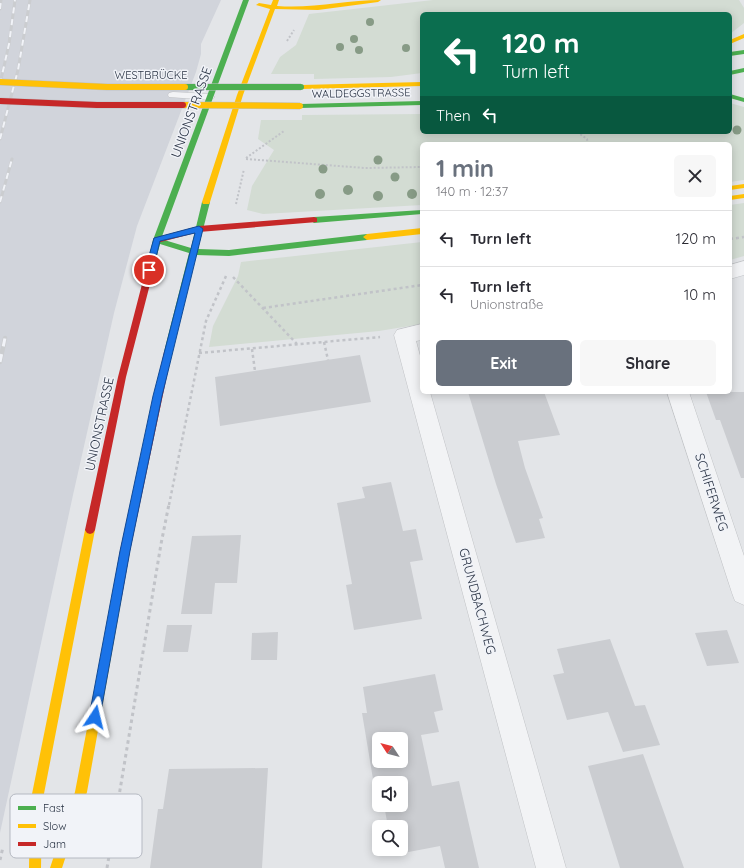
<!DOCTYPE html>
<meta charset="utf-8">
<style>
body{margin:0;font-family:Quicksand,sans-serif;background:#f7f7f7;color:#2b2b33;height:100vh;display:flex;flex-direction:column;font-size:15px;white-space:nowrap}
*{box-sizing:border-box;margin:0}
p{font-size:13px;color:#7c7c81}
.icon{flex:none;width:22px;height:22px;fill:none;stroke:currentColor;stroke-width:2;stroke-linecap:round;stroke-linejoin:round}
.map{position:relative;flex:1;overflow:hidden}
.side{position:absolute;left:420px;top:142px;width:312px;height:252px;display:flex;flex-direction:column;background:#fff;border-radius:6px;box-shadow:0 2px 10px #0003}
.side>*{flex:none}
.guide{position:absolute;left:420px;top:12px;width:312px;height:122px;border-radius:6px;box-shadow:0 2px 10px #0003;background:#0b6e4f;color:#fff;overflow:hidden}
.needle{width:26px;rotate:306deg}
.controls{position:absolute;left:372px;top:732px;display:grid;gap:8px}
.controls a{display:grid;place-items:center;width:36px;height:36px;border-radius:6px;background:#fff;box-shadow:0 2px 10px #0003;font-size:20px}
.pin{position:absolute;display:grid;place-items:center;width:34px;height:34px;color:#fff;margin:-17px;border:2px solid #fff;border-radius:50%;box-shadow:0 1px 4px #0007}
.me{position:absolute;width:44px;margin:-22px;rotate:10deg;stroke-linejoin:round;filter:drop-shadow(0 0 3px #0008)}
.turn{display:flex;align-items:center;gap:14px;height:84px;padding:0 16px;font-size:18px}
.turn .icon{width:52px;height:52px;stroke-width:2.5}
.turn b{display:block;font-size:28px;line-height:34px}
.then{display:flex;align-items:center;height:38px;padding:0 16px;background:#0003;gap:8px;font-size:15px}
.round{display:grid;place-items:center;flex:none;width:42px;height:42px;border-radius:6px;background:#f7f7f7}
.summary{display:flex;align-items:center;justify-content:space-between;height:68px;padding:0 16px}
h1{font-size:24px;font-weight:700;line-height:30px;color:#69717d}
.action{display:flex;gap:8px;margin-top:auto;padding:8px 16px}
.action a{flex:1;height:46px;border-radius:6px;background:#69717d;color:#fff;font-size:16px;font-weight:700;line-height:46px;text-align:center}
.action a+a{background:#f7f7f7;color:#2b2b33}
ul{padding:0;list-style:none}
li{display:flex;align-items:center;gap:12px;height:56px;padding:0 16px;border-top:1px solid #e1e1e2}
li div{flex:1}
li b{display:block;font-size:15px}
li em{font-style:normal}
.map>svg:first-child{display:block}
</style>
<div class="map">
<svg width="744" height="868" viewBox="0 0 744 868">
<rect width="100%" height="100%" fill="#e3e5e8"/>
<!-- built -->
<path fill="#d1d4db" d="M0 0H221L201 44V54L196 72 137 226 114 313 73 495 0 833Z"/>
<!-- green -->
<path fill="#d3dcd3" d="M433 0H739L744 8V23L730 34V14H422V73L391 77 314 79V74H271L280 57 296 45 309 14Z
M730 103 744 107V180L730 182V144H422V205L263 214 247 210 252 186 274 150 258 139 261 120H302V115L422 114V132H730Z
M744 203V256L730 260V205Z
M422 242V324L379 331 209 347 213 326 238 276 241 262Z"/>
<!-- building -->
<path fill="#cbcdd1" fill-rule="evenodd" d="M360 355 371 402 220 426 215 377Z
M468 392H544L560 435 518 441 525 468 543 518 539 519 545 538 516 543 496 484Z
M706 392H744V478H741L720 420H716Z
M391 482 403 531 416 529 423 560 410 562 422 619 354 630 346 585 352 584 337 503 365 498 362 487Z
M241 535 237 583H215L212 614H181L192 536Z
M167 625H192L188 652H163Z
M727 630 739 663 707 666 695 633Z
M278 632 277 660H251L252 633Z
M610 639 635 706 645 705 660 745 623 752 608 712 567 720 553 675 564 673 557 649Z
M435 674 443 710 434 712 439 732 421 735 432 786 459 781 479 868H445L440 846 393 855 392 849H401V827H388L384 805H401V783H379V796L376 797 362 713H367L363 687ZM379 739H401V761H379Z
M643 754 684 868H620L588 766Z
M268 768 262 868H150L158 809H163L169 769Z"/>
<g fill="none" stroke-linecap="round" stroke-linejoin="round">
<defs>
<path id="lane" d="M173 92 210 94 215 97 210 100 169 97 168 95 169 93Z"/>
<path id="street" d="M744 261V275L730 279V265Z
M422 324V340L416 341 422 363V392H430L566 868H536L394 335 397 330Z
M667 392H689L744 556V605L735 601 732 593Z"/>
</defs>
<!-- lane casing -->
<use href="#lane" stroke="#c1c3c6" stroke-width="1"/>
<!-- street casing -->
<use href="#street" stroke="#c1c3c6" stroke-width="1"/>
<!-- path-far2 -->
<path stroke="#c1c3c8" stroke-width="2" stroke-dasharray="2 2" stroke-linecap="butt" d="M287 41 294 30
M577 132 587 139 588 144
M246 158 284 131
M246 159 365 168 422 167
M236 204 244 169"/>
<!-- path-far1 -->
<path stroke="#c1c3c8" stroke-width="2.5" stroke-dasharray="3 3" stroke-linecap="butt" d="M730 239 744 237
M233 277 297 344
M263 308 422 285
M324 342 328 360
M252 349 255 371
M199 353 380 337
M169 505 206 321 226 276"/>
<!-- path -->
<path stroke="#c1c3c8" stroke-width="3" stroke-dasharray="3.5 3.5" stroke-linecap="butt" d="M0 860 3 847
M107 868 161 544 169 504"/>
<!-- lane -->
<use href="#lane" fill="#f2f3f5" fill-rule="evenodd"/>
<!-- street -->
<use href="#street" fill="#f2f3f5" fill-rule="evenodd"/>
<!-- fast -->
<path fill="#4caf50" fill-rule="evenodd" d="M243 0H249L161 239 191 248 202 202 206 200 210 202 198 249 229 250 367 234 371 237 367 240 229 256 196 255 172 352 168 355 164 352 189 253 160 244 155 263 152 264 148 261 153 240Z
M744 50V54L730 56V52Z
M744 68V72L730 75V71Z
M730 94 744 98V102L730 98Z
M422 101V105L300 108 297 106 300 104Z
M422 210V214L314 223 310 220 314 217Z"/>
<!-- slow -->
<path fill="#ffc107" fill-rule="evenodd" d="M273 0H279L277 6C312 9 346 0 381 0L378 2 318 10 275 9 243 95 210 202 209 204H203L202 202 237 95 270 9 256 5 259 3 271 5Z
M744 34V38L730 44V40Z
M422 82V86L301 89 298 87 301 85Z
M744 184V188L730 190V186Z
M744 194V198L730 200V196Z
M422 228V234L367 240 363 237 367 234Z
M90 526 93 527 95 530 42 804 41 868H29L30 804 85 530 87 527Z
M117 591 121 593 122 596 87 792 62 868H50L75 792 112 596 113 593Z"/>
<!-- jam -->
<path fill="#c62828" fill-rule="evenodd" d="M314 217 317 218V222L199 232 157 243 153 240 154 238 199 226Z
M152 258 156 261 126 377 95 530 93 533 90 534 87 533 85 530 118 377 148 261Z
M168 349 172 352 130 551 122 596 121 599 117 601 113 599 112 596 120 551 164 352Z"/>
<defs>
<path id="rail-far1" d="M0 9 1 0
M0 84 9 44 15 0
M0 139 18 70 30 0
M0 202 12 159"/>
<path id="rail" d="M0 362 5 338"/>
</defs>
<!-- rail-far1 casing -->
<use href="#rail-far1" stroke="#cbcdd0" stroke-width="3"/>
<!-- rail casing -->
<use href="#rail" stroke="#cbcdd0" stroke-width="4.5"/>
<!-- rail-far1 -->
<use href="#rail-far1" stroke="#f1f3f8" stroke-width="2" stroke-dasharray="6" stroke-linecap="butt"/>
<!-- rail -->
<use href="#rail" stroke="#f1f3f8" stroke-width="3" stroke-dasharray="8" stroke-linecap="butt"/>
<defs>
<path id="fast-bridge" d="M185 87H301"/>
<path id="slow-bridge" d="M0 82 107 87H185
M183 105 300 106"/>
<path id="jam-bridge" d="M0 101 97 105H183"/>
</defs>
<!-- fast-bridge casing -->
<use href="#fast-bridge" stroke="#bfc2c6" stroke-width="7" stroke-linecap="butt"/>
<!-- slow-bridge casing -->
<use href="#slow-bridge" stroke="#bfc2c6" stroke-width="7" stroke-linecap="butt"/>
<!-- jam-bridge casing -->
<use href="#jam-bridge" stroke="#bfc2c6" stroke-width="7" stroke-linecap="butt"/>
<!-- fast-bridge -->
<use href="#fast-bridge" stroke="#4caf50" stroke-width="6"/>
<!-- slow-bridge -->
<use href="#slow-bridge" stroke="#ffc107" stroke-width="6"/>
<!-- jam-bridge -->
<use href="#jam-bridge" stroke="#c62828" stroke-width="6"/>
</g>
<!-- trees -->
<g fill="#879b86">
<circle cx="370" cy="22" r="4"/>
<circle cx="354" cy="39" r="4"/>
<circle cx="340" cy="47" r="4"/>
<circle cx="406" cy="48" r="4"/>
<circle cx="359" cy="50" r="4"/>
<circle cx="737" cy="130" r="4.5"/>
<circle cx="378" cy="160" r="4.5"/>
<circle cx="323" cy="169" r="4.5"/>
<circle cx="395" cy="177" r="4.5"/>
<circle cx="348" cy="190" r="5"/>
<circle cx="320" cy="194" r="5"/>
<circle cx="412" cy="194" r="5"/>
<circle cx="378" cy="196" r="5"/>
</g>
<!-- route -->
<path fill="#1a73e8" stroke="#114b97" d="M199 226 203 229 162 396 130 551 100 717 99 721 95 722 91 721 89 717 120 551 153 396 195 233 160 241 153 270 149 273 145 270 154 238Z"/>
<g text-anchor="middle" stroke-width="3" stroke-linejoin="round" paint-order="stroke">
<!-- far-street labels -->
<g font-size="11" fill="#283243" stroke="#f1f3f8">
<text x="151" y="79">WESTBRÜCKE</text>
<text transform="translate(361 93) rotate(-1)" y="4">WALDEGGSTRASSE</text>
</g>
<!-- street labels -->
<g font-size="13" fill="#283243" stroke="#f1f3f8">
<text transform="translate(191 112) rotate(-70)" y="5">UNIONSTRASSE</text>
<text transform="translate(99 424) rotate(-78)" y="5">UNIONSTRASSE</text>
<text transform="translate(712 492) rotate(72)" y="5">SCHIFERWEG</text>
<text transform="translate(478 601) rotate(75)" y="5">GRUNDBACHWEG</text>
</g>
</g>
<!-- legend -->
<rect x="10" y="794" width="132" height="64" rx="6" fill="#f1f3f8" stroke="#b5b9c2" stroke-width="1"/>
<rect x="18" y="806" width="18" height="4" fill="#4caf50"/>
<rect x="18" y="824" width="18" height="4" fill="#ffc107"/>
<rect x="18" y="842" width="18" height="4" fill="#c62828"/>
<g font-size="11" fill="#283243">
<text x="43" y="812">Fast</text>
<text x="43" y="830">Slow</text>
<text x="43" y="848">Jam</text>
</g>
</svg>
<div class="controls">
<a><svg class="needle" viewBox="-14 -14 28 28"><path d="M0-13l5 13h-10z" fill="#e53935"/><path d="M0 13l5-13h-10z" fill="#7c7c81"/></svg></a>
<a><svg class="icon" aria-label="sound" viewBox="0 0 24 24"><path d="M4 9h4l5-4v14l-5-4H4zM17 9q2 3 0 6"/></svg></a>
<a><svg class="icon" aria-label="search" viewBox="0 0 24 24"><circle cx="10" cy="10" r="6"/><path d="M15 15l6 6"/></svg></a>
</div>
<div class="pin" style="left:149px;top:270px;background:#d93025"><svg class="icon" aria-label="arrive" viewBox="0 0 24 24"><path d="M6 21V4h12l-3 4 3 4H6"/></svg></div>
<svg class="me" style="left:95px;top:717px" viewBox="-20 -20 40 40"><path d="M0-17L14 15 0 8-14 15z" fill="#1a73e8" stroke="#fff" stroke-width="4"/></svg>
<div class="guide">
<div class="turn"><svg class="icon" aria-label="left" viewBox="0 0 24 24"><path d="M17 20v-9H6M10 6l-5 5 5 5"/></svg><div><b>120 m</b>Turn left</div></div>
<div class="then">Then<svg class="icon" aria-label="left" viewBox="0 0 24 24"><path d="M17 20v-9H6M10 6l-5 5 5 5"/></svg></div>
</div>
<section class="side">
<div class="summary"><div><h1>1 min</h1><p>140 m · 12:37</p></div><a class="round"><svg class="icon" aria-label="close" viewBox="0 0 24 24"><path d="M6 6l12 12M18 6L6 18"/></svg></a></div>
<ul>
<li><svg class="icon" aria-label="left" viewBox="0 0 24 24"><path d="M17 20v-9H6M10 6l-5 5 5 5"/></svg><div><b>Turn left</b></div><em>120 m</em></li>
<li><svg class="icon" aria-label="left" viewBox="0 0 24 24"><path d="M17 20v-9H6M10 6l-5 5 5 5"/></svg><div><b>Turn left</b><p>Unionstraße</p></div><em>10 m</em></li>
</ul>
<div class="action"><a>Exit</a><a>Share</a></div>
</section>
</div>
